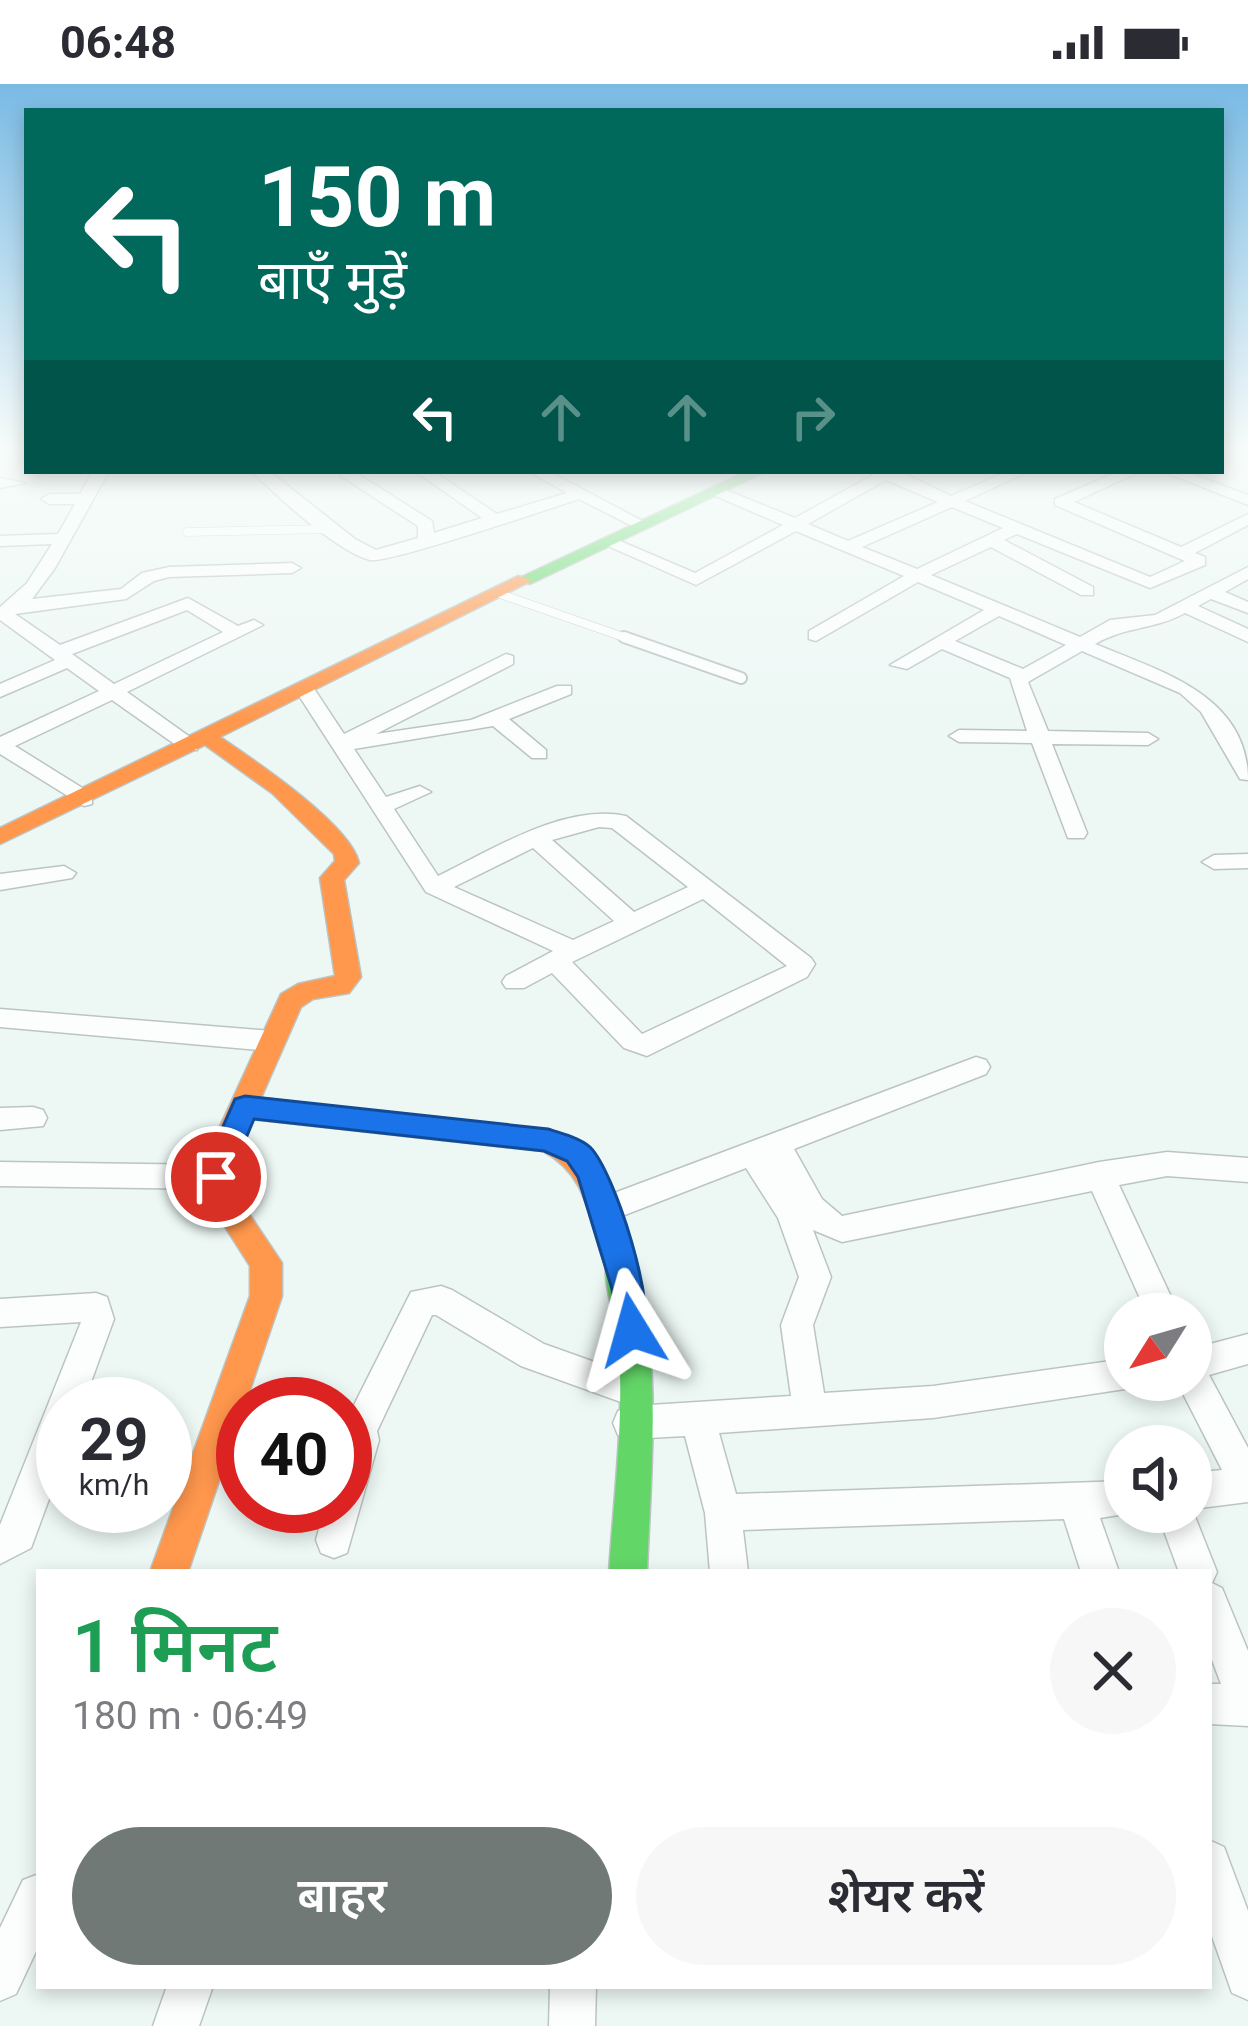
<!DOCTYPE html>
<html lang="hi">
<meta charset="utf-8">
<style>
body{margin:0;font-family:Roboto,"Noto Sans Devanagari",sans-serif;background:#f7f7f7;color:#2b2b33;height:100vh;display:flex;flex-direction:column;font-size:45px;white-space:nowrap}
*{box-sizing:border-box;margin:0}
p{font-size:39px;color:#7c7c81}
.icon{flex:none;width:66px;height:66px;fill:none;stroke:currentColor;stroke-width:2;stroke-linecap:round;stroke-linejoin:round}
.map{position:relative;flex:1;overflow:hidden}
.side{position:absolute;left:36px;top:1485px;width:1176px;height:420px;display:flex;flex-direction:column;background:#fff;border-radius:0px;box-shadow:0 6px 18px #0003}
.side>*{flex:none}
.top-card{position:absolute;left:24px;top:24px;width:1200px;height:366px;border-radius:0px;box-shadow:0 6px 18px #0003;background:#00695c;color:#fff;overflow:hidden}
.needle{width:78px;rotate:233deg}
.tools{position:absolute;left:1104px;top:1209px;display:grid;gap:24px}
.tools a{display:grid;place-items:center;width:108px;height:108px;border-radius:50%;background:#fff;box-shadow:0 6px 18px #0003;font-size:60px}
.speed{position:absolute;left:36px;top:1293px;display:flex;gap:24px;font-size:60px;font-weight:700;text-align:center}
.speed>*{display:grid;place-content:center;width:156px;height:156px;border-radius:50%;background:#fff;box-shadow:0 6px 18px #0003;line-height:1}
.speed small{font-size:30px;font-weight:400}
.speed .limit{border:18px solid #d22;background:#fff;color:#111}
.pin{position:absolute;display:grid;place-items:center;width:102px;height:102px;color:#fff;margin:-51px;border:6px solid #fff;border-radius:50%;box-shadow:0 3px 12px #0007}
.me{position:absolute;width:132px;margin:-66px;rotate:352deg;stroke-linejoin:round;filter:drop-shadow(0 0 9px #0008)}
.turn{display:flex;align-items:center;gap:42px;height:252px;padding:0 36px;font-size:54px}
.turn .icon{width:156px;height:156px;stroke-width:2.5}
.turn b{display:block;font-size:84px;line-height:102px}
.lanes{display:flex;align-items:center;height:114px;padding:0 36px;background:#0003;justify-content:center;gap:60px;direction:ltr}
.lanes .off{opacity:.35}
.round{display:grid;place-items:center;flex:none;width:126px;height:126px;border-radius:63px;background:#f7f7f7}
.headline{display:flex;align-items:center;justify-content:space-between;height:204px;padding:0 36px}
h1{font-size:72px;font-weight:600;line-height:90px;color:#1e9e55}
.action{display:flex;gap:24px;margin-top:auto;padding:24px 36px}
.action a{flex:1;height:138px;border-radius:72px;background:#707976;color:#fff;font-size:48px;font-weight:600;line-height:138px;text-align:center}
.action a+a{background:#f7f7f7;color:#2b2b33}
.status{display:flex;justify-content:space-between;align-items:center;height:84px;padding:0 60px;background:#fff;direction:ltr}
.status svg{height:33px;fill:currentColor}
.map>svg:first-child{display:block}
</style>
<div class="status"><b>06:48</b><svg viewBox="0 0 49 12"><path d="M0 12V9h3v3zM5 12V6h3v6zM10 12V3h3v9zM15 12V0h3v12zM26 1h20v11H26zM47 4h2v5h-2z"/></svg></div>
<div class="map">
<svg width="1248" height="1942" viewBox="0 0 1248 1942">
<rect width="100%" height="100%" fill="#edf8f5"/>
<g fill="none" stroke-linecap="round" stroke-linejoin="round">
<defs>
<path id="lane-far1" d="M187 448 332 445
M497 509 632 556"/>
<path id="lane" d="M624 553 741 594"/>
<path id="street" d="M93 387H109L55 484 32 515 121 505 142 489 169 483 292 479 301 484 292 489 169 493 154 497 126 515 15 530 60 561 188 514 238 542 254 536 263 541 127 608 197 658V666H183L112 616 15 662 92 710V720L84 722 0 670V653L99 607 67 584 0 613V600L55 576 0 536V523L27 499 52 460 0 462V452L58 450 75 420H49L41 415 49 410H80ZM187 526 223 548 114 600 72 570Z
M252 387H269L355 455 376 466 418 454V442L341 392 340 387H353L432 437 434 449 482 434 415 387H433L497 430 567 409 528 387H548L650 441 636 444 579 415C548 425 388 480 370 476 338 468 276 412 252 387Z
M869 387H899L951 412 1008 387H1029L965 417 1150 493 1185 477 1055 421V415L1120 387H1141L1074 418 1181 463 1248 430V441L1195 469 1205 473V481L1150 504 1017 450 1004 456 1093 503V511H1081L991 463 931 491 1080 553 1110 536 1155 531 1248 483V495L1225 508 1248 518V529L1211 515 1198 522 1248 545V558L1185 529C1154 546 1126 542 1095 560 1160 587 1248 611 1248 696L1240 695 1201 628 1180 609 1082 567 1028 598 1048 647 1148 649 1158 655 1148 661 1052 660 1087 749 1084 754H1068L1032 659 959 658 949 652 959 646 1027 647 1010 594 942 565 907 585 890 581 984 526 918 498 816 557 809 555V547L904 492 796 447 696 501 599 458 613 454 695 489 783 441 711 410V404H721L795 434 873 391ZM886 396 938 418 848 457 808 440ZM952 423 1003 444 917 485 862 463ZM999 532 1066 561 1023 585 955 557Z
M1162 387H1184L1248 411V421Z
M0 394 25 399 0 404Z
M506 570 513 572V580L376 650 471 636 557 602H571V610L509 635 546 666V674H532L493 642 354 665 386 713 420 702 431 708 394 725 438 792C492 766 564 719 626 732L811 874 815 880 807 893 647 972 624 964 552 889 524 904H506L502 898 506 892 553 867 426 808 294 604 311 600 344 650ZM599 743 612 744 688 803 634 828 552 756ZM533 764 614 837 573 856 454 803ZM703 815 787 882 642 950 572 878Z
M1248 770V784L1214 785 1202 778 1214 771Z
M64 782 76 789 72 794 0 806V790Z
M0 925 271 947 284 957 271 967 0 943Z
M976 973 986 976 990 983 986 990 794 1065 822 1115 842 1132 1099 1078 1167 1068 1248 1074V1098L1167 1092 1119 1101 1179 1230H1147L1092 1107 842 1158 813 1146 831 1193 813 1241 824 1309 933 1302 1125 1275V1296H1139L1125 1305 933 1334 719 1349 736 1410 1125 1397V1428H1137L1100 1434 1119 1488H1081L1064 1435 743 1446 748 1488H710L705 1429 685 1352 630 1355 618 1351 613 1339 618 1327 632 1322 521 1282 436 1231H432L377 1347 379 1356 347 1469 334 1474 321 1469 316 1456 325 1422H345V1328L352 1325 411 1208 441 1202 452 1206 544 1260 645 1296 650 1307 645 1318 634 1322 791 1312 781 1241 799 1193 778 1134 746 1084 604 1139 593 1135 589 1126 593 1117Z
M33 1023 43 1026 47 1034 43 1042 0 1046V1024Z
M0 1078 216 1081 226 1085 231 1093 226 1101 216 1105 0 1102Z
M96 1209 107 1213 114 1235 83 1320H63V1377L31 1464 0 1480V1441L81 1238 0 1243V1215Z
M1248 1250V1280L1209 1291 1248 1364V1418L1192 1425 1217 1488 1212 1499 1222 1504 1248 1567V1642L1209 1640V1600H1221L1209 1568V1488H1179L1157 1428H1191V1389L1222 1386 1176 1296H1191V1265Z
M1209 1756 1224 1763 1248 1827V1916L1232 1909 1209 1844Z
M39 1790V1861L16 1910 0 1917V1844L23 1796Z
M167 1902H213L199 1942H153Z
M550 1902H596L595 1942H549Z"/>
<path id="fast" d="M747 387H767L530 500 515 496Z
M620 1167 631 1170 636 1180C662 1282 651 1384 647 1488H609C614 1410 625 1331 618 1253 615 1230 599 1191 609 1170Z"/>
<path id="slow" d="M518 492 533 496 220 653C254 676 351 741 359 779L344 796 361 893 349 909 313 915 301 923 261 1014 558 1048C611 1076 620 1126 636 1180L631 1190 620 1193 609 1190C587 1143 594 1095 543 1067L252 1035 236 1073 231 1103 282 1179V1212L188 1488H150L250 1212V1182L201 1105 206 1073 281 910 298 900 335 892 320 794 335 777 334 770 272 709 205 661 0 760V744Z"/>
</defs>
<!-- lane-far1 casing -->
<use href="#lane-far1" stroke="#bcc4c2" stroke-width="9"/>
<!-- lane casing -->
<use href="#lane" stroke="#bcc4c2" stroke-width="14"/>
<!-- street casing -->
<use href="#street" stroke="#bcc4c2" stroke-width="3"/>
<!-- fast casing -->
<use href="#fast" stroke="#bcc4c2" stroke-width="3"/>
<!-- slow casing -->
<use href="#slow" stroke="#bcc4c2" stroke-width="3"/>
<!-- lane-far1 -->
<use href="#lane-far1" stroke="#fcfefe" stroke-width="8"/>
<!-- lane -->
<use href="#lane" stroke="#fcfefe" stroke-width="10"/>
<!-- street -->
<use href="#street" fill="#fcfefe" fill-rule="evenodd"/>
<!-- fast -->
<use href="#fast" fill="#63d668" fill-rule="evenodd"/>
<!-- slow -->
<use href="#slow" fill="#ff974d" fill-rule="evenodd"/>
</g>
<!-- sky -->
<linearGradient id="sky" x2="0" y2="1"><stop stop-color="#79bae4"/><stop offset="0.57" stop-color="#f7fcfa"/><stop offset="1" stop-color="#f7fcfa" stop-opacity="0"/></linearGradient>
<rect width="1248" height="639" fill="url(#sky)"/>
<!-- route -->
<path fill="#1a73e8" stroke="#114b97" stroke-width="3" d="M245 1012 548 1045C561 1049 580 1054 590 1063 615 1088 658 1225 643 1257L632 1261 620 1257 612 1205 578 1093 567 1077 544 1067 254 1035 226 1102H205L201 1093 235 1015Z"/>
</svg>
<div class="tools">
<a><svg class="needle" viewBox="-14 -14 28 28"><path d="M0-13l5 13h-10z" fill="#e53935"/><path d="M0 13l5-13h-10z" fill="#7c7c81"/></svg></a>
<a><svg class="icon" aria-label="sound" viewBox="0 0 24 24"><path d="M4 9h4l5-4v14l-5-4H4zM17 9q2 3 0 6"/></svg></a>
</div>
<div class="speed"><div>29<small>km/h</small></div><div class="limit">40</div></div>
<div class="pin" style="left:216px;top:1093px;background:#d93025"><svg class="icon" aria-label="arrive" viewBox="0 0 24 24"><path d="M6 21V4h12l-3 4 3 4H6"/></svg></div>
<svg class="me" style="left:632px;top:1246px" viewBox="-20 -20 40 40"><path d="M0-17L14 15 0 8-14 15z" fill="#1a73e8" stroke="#fff" stroke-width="4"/></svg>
<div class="top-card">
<div class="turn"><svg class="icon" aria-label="left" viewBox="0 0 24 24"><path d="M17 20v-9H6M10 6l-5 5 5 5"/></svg><div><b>150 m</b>बाएँ मुड़ें</div></div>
<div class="lanes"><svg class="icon" aria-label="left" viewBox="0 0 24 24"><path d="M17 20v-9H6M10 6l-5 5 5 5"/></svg><svg class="icon off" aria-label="ahead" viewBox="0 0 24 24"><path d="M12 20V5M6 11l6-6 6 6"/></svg><svg class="icon off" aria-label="ahead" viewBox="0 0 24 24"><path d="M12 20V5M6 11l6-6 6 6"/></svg><svg class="icon off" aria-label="right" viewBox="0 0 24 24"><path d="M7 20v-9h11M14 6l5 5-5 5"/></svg></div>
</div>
<section class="side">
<div class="headline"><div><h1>1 मिनट</h1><p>180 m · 06:49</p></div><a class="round"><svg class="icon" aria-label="close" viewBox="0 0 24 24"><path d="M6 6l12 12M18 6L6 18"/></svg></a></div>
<div class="action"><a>बाहर</a><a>शेयर करें</a></div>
</section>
</div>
